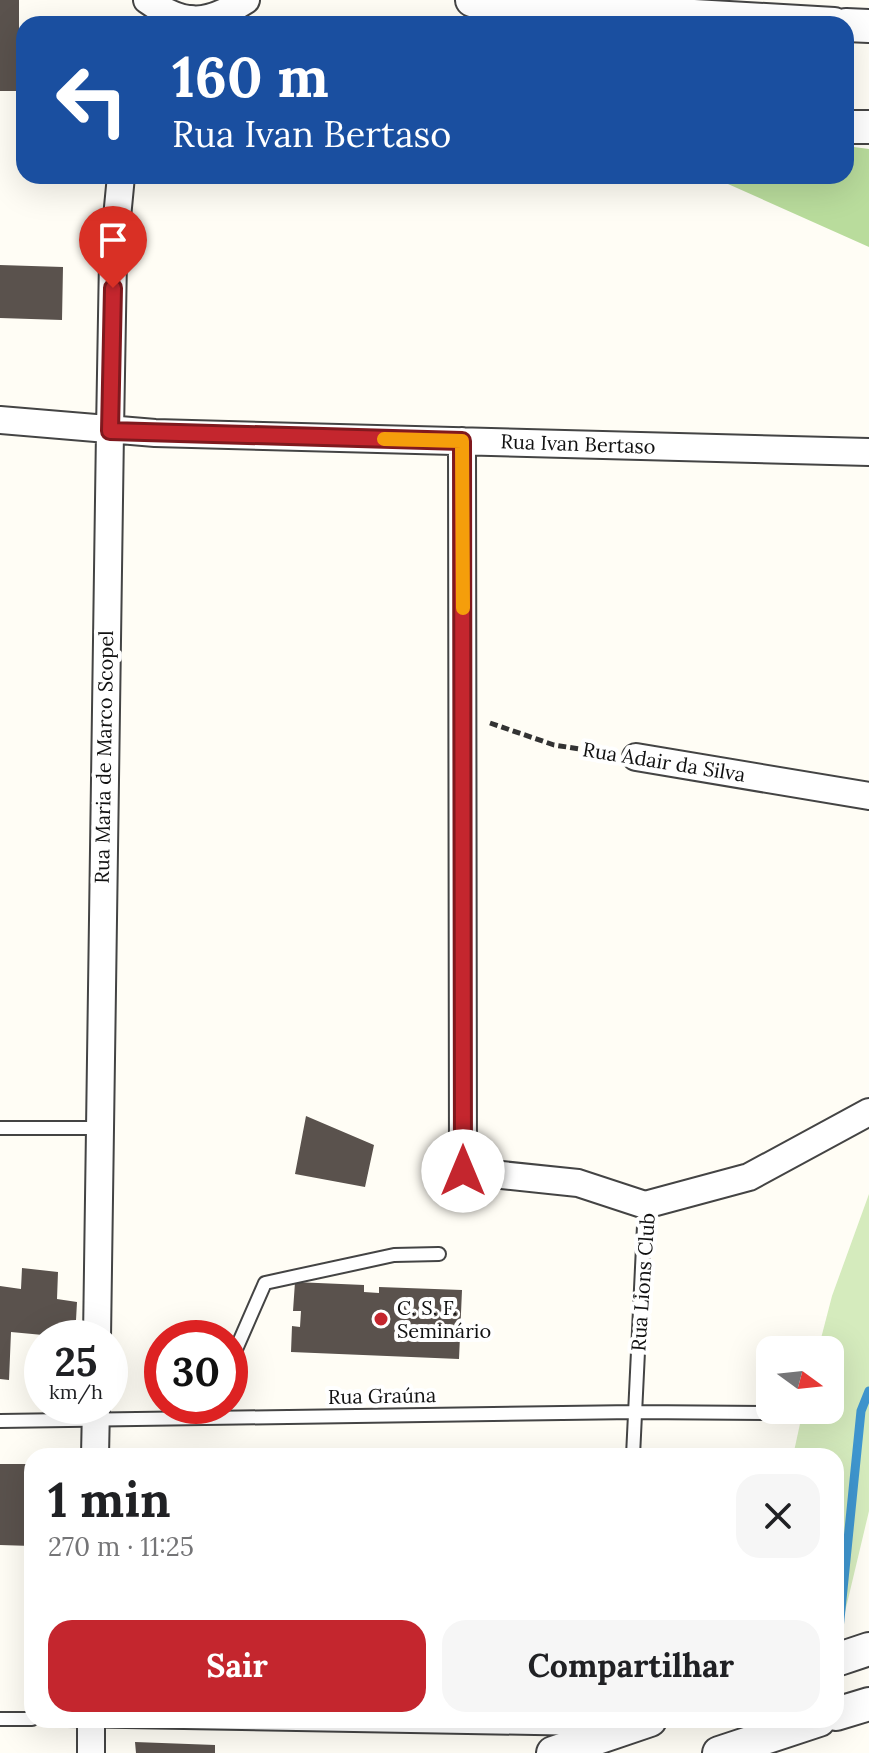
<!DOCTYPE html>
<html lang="pt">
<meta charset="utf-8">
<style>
body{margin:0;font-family:Lora,serif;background:#f6f6f6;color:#202124;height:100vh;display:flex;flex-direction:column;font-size:30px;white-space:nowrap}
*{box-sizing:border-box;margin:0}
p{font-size:26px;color:#757577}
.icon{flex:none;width:44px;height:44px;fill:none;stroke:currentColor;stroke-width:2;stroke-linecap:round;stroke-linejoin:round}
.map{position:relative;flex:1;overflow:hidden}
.side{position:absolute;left:24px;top:1448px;width:820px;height:280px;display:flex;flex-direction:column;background:#fff;border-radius:24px;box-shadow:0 8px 32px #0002}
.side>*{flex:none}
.top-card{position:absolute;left:16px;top:16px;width:838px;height:168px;border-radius:24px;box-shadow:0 8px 32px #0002;background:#1a4fa0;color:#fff;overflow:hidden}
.needle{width:52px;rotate:105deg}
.controls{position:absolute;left:756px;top:1336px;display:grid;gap:16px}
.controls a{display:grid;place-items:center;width:88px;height:88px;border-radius:16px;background:#fff;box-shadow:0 8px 32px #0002;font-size:40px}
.speed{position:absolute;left:24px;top:1320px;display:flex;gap:16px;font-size:40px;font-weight:700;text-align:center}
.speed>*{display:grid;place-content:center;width:104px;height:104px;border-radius:50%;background:#fff;box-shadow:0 8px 32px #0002;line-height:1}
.speed small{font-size:20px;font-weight:400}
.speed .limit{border:12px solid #d22;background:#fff;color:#111}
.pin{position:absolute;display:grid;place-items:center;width:68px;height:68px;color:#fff;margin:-82px -34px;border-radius:50% 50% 50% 0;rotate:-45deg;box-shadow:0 0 8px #0007}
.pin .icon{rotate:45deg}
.me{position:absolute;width:88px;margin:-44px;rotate:0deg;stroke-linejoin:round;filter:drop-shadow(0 0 6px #0008)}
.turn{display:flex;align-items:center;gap:28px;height:168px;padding:0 24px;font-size:36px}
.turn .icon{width:104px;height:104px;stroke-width:2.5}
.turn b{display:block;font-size:56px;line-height:68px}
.round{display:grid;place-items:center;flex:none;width:84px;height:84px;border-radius:24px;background:#f6f6f6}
.overview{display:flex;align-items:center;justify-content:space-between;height:136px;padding:0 24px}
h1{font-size:48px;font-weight:700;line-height:60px}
.primary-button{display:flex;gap:16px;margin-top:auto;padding:16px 24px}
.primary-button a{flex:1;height:92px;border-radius:24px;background:#c4262e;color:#fff;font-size:32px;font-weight:700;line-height:92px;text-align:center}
.primary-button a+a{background:#f6f6f6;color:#202124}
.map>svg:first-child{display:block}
</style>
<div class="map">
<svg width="869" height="1753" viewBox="0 0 869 1753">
<rect width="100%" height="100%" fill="#fffdf5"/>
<!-- green -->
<path fill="#d5ebbd" d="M869 1194V1511L845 1612 836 1610V1456H793L803 1410H830V1350H818L832 1296Z"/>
<!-- forest -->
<path fill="#b9dc9c" d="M846 146 869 149V247L719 180 720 176H846Z"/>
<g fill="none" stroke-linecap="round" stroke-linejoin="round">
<!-- stream -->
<path stroke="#3f96cf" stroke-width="9" d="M839 1629 861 1411 869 1391"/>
</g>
<!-- building -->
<path fill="#5a524d" d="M0 0H19V91H0Z
M0 265 63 267 62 320 0 318Z
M306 1116 374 1145 365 1187 295 1174Z
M22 1268 58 1272 57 1299 77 1302 75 1338 11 1332 9 1380 0 1379V1286L21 1289Z
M295 1282 364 1285V1292L379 1293V1287L462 1290 459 1359 291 1352 292 1326 300 1327 301 1311H293Z
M0 1464H32V1546L0 1545Z
M135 1742 215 1745V1753H136Z"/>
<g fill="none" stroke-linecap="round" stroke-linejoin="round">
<defs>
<path id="service" d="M0 1128H97
M230 1363 265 1283 394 1255 439 1254
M0 1421 635 1412 765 1413
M633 1456 645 1205
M0 1719H32
M68 1720 589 1729"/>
<path id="minor" d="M147 0C185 27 207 25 246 0
M0 420 155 433 869 452
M462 441 463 1171 578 1183 645 1205 749 1177 869 1112
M636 757 869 796
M97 1338 110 431 113 259 121 176
M95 1456 96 1406
M91 1720V1753"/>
<path id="tertiary" d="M472 0 484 4 834 24
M190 22 199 24
M846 25 869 26
M846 127H869
M836 1660 869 1649
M836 1714 869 1704
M553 1753 650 1720
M719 1753 819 1720"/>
</defs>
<!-- service casing -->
<use href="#service" stroke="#444" stroke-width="16"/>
<!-- minor casing -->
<use href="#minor" stroke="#444" stroke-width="30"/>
<!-- tertiary casing -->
<use href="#tertiary" stroke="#444" stroke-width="36"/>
<!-- path -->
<path stroke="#333" stroke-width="5" stroke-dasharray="8 4" stroke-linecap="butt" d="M490 723 554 745 612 754"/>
<!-- service -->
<use href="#service" stroke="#fff" stroke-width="12"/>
<!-- minor -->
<use href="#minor" stroke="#fff" stroke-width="26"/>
<!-- tertiary -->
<use href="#tertiary" stroke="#fff" stroke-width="32"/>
</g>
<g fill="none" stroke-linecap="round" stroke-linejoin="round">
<defs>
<path id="route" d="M113 288 110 431 462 441 463 1171"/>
</defs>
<!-- route casing -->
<use href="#route" stroke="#7f191e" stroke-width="20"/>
<!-- route -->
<use href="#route" stroke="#c4262e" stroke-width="14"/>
<!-- slow -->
<path stroke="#f59e0b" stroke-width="14" d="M384 439 462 441 463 608"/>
</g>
<!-- markers -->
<circle fill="#c4262e" stroke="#fff" stroke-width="3" cx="381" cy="1319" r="8"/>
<g text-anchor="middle" stroke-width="8" stroke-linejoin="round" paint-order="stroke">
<!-- street labels -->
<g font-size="20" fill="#111" stroke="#fff">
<text transform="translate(578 444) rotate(2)" y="7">Rua Ivan Bertaso</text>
<text transform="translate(104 757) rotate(-89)" y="7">Rua Maria de Marco Scopel</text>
<text transform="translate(664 762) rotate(9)" y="7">Rua Adair da Silva</text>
<text transform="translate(643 1282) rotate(-86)" y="7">Rua Lions Club</text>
<text transform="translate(382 1396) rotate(-1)" y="7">Rua Graúna</text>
</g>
<!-- poi labels -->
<g font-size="20" fill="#111" stroke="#fff" text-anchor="start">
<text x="397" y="1315">C. S. F.<tspan x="397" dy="23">Seminário</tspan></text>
</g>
</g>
</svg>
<div class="controls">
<a><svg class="needle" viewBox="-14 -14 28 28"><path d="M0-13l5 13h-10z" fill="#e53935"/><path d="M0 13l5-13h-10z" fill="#757577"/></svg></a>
</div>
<div class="speed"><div>25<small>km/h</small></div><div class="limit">30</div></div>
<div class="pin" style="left:113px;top:288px;background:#d93025"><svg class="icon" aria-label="arrive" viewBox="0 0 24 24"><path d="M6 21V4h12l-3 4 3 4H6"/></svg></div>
<svg class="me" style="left:463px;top:1171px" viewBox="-20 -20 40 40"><circle r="19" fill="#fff"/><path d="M0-13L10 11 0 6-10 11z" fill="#c4262e"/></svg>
<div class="top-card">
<div class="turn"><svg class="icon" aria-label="left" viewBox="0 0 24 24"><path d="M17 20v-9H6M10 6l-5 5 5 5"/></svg><div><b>160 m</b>Rua Ivan Bertaso</div></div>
</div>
<section class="side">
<div class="overview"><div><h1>1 min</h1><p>270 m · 11:25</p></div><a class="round"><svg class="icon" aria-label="close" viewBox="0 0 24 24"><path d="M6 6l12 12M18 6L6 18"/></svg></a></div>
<div class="primary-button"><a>Sair</a><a>Compartilhar</a></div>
</section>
</div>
